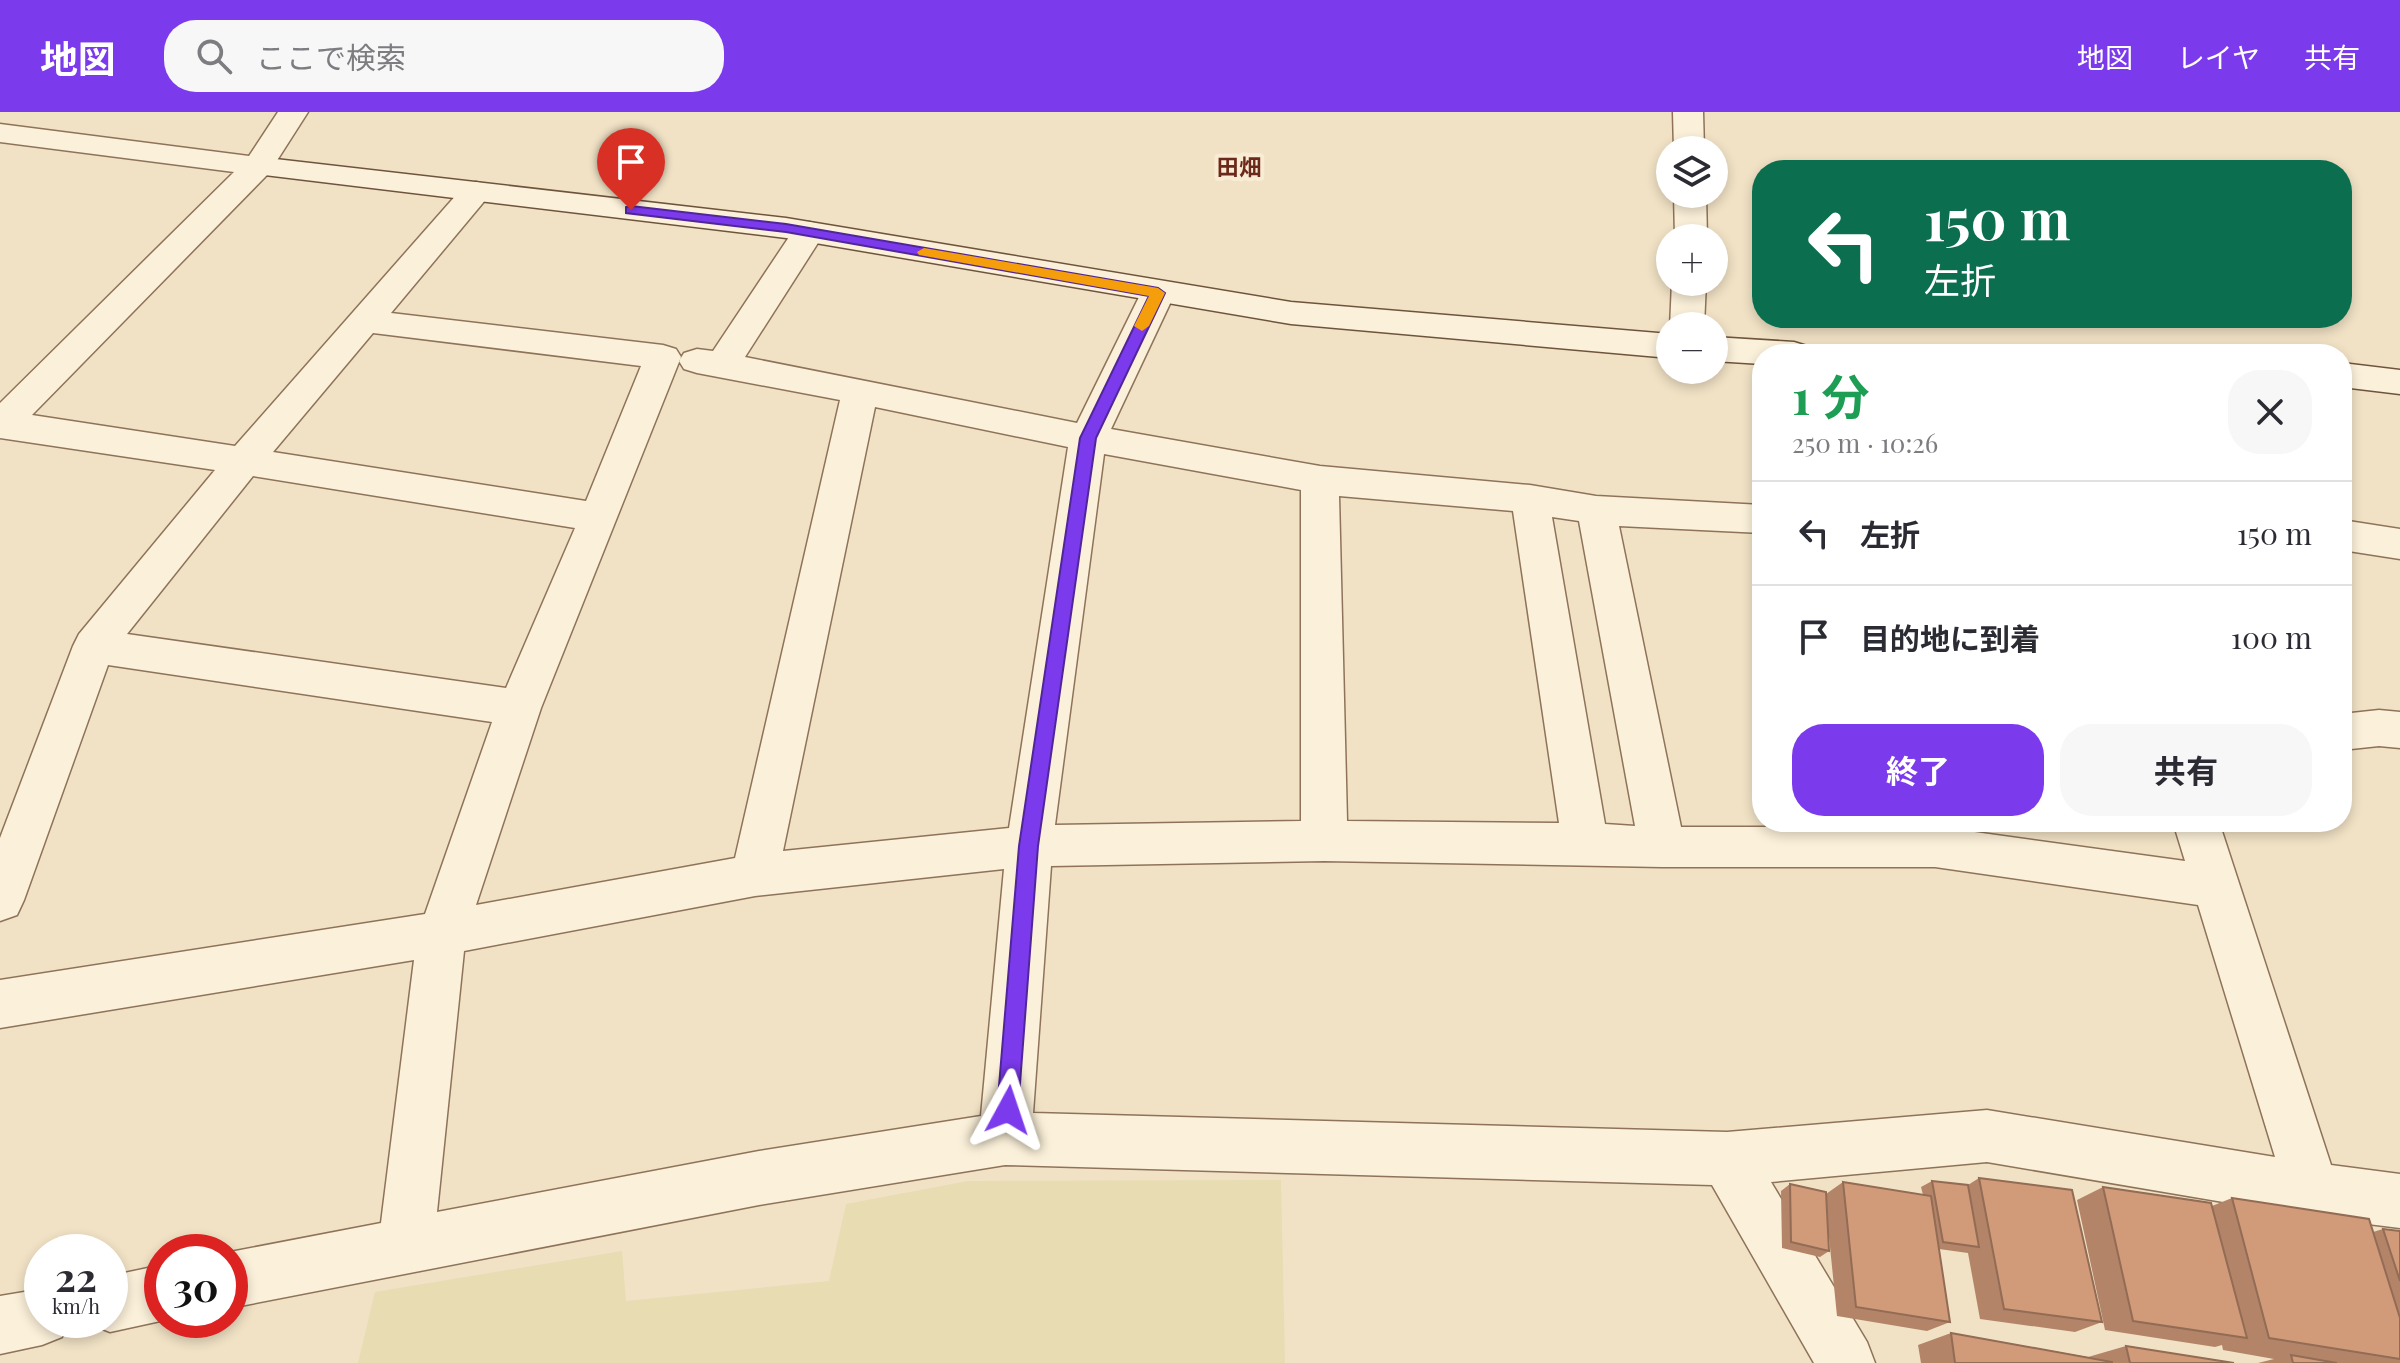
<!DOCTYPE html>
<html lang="ja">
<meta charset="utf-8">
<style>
body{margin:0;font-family:"Playfair Display","Noto Sans JP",serif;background:#f7f7f7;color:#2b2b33;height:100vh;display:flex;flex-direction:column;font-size:30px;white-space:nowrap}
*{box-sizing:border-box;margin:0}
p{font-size:26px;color:#7c7c81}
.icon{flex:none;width:44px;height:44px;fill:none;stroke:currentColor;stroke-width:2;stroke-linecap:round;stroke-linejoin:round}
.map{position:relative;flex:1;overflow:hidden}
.side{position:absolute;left:1752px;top:232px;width:600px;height:488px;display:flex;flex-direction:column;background:#fff;border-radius:32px;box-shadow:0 4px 12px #0003}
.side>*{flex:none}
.hud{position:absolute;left:1752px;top:48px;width:600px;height:168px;border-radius:32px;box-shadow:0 4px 12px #0003;background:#0b6e4f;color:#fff;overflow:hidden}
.tools{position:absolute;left:1656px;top:24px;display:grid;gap:16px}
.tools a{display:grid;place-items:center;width:72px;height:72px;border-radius:50%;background:#fff;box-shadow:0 4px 12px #0003;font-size:40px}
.speed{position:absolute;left:24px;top:1122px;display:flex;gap:16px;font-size:40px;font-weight:700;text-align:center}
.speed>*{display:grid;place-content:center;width:104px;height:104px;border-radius:50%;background:#fff;box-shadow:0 4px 12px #0003;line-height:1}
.speed small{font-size:20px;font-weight:400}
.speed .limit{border:12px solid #d22;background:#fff;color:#111}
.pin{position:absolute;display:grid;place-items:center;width:68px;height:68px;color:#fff;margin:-82px -34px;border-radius:50% 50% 50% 0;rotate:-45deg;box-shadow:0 0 8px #0007}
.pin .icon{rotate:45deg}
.me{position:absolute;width:88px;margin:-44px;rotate:5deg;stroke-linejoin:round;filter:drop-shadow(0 0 6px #0008)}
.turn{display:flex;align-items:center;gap:28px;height:168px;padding:0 40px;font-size:36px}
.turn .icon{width:104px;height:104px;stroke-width:2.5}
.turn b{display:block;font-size:56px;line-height:68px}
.round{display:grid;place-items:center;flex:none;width:84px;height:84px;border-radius:32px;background:#f7f7f7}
.overview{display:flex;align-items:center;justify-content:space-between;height:136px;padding:0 40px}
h1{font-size:48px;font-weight:700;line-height:60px;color:#1e9e55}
.button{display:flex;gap:16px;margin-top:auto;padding:16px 40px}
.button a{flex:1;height:92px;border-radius:32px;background:#7c3aed;color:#fff;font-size:32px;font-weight:700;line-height:92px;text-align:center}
.button a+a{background:#f7f7f7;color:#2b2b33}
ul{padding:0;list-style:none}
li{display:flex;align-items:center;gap:24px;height:104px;padding:0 40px;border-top:2px solid #e1e1e2}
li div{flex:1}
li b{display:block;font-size:30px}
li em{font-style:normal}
header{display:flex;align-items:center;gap:48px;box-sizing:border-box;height:112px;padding:0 40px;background:#7c3aed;color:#fff}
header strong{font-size:38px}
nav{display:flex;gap:44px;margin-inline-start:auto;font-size:28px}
.search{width:560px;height:72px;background:#f7f7f7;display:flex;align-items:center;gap:20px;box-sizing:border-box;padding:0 28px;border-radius:32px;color:#7c7c81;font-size:30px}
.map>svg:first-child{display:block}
</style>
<header>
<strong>地図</strong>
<div class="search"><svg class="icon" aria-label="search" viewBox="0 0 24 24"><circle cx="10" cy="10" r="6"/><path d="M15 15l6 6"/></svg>ここで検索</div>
<nav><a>地図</a><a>レイヤ</a><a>共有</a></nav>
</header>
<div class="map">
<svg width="2400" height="1251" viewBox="0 0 2400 1251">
<rect width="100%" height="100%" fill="#f1e2c5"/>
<!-- farmland -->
<path fill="#e7dcb2" d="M1281 1068 1285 1251H358L375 1180 622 1139 626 1189 829 1169 846 1092 968 1069Z"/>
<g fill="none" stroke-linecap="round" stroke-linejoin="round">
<defs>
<path id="street" d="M278 0H308L269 61 32 303 235 334 465 73 476 70 487 73 492 80 391 201 663 233 676 237 681 245 541 596 476 793 735 746 840 288 697 261 684 257 679 249 684 241 697 237 713 239 797 113 809 110 821 113 825 120 745 245 1077 311 1141 181 1146 173 1158 170 1170 173 1175 181 1111 317 1320 354 1530 373 1596 384 1762 393V421L1619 414 1681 715H1906L1905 710H1951L1953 717 2185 749 2173 710H2219L2331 1053 2400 1062V1116L2312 1105 1987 1050 1771 1070 1867 1230 1875 1251H1814L1712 1073 1005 1053 759 1093 230 1196V1140L381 1111 414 848 0 916V868L425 802 492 610 108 553 24 788 17 803 0 809V726L73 534 79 522 215 358 0 326V291L234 60 0 30V12L249 44ZM373 221 641 254 586 389 273 340ZM875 295 1068 335 1009 716 783 739ZM1104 342 1301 378V709L1055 713ZM253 364 575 416 506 576 127 522ZM1339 384 1513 399 1559 711 1347 709ZM1552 405 1579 409 1635 714 1605 712ZM1324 749 1662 755H1935L2198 793 2275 1045 1987 998 1727 1020 1033 1001 1051 754ZM1004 757 981 1004 759 1039 437 1100 464 839 755 784Z
M1673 0H1703L1704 38H1674Z
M1674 82H1706L1707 126H1675Z
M1672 170H1706L1704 214 1670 215Z
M2342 408 2400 417V447L2342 438Z
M2379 598 2400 600V636L2379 634 2342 638V602Z
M162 1153V1208H165L110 1220 90 1212 88 1208H110V1164Z
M42 1177V1208H69L62 1225 42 1233 0 1242V1184Z"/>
<path id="secondary" d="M258 45 786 106 1291 190 1670 222V246L1291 212 786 126 247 61 242 54 247 47Z
M1714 225 1794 230 1807 234 1812 242H1762V252L1714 249Z
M2342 251 2400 258V282L2342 275Z"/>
</defs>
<!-- street casing -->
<use href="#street" stroke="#8e735a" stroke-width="3"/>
<!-- secondary casing -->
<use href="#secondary" stroke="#6f543d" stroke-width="3"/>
<!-- street -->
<use href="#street" fill="#fbf0d9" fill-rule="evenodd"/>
<!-- secondary -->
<use href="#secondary" fill="#fbf0d9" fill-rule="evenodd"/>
</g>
<!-- wall -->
<path fill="#b48468" d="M1979 1066 2102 1210 2075 1220 1980 1207 1968 1141 1939 1137 1950 1210 1927 1219 1837 1204 1828 1115 1829 1139 1820 1145 1782 1136 1781 1079 1790 1072 1826 1082 1843 1070 1923 1083 1921 1075 1932 1069 1968 1073Z
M2103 1075 2212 1094 2232 1086 2373 1120 2383 1117 2400 1119V1251H2258L2274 1247 2223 1238 2222 1233 2215 1235 2105 1218 2077 1088Z
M1951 1221 2088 1245 2126 1234 2234 1251H1921L1918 1233Z"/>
<!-- building -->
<path fill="#d19a79" stroke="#926c55" stroke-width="2" d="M1979 1066 2072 1078 2102 1210 2004 1197Z
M1932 1069 1968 1073 1979 1135 1943 1130Z
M1843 1070 1931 1084 1950 1210 1856 1195Z
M1790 1072 1826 1080 1829 1139 1791 1130Z
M2103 1075 2211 1091 2247 1226 2133 1209Z
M2232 1086 2369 1107 2400 1206V1247L2269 1226Z
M2383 1117 2400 1119V1169Z
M1951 1221 2112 1250V1251H1955Z
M2126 1234 2234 1251H2130Z
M2291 1243 2337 1251H2293Z"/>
<!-- route -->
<path fill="#7c3aed" stroke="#51269a" stroke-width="2" d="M631 94 786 112 1158 176 1165 181 1096 326 1038 734 1018 998 1015 1006 1008 1009 1000 1006 997 998 1019 734 1080 326 1149 184 786 120 626 101V95Z"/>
<!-- slow -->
<path fill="#f59e0b" d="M924 136 1158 176 1165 181 1149 214 1142 219 1134 214 1149 184 919 143 917 140Z"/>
<g text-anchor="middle" stroke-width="8" stroke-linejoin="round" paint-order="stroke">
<!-- far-neighbourhood labels -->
<g font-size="22" font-weight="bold" fill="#6c291b" stroke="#f8ecd5">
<text x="1239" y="63">田畑</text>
</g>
</g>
</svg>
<div class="tools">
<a><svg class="icon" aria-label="layers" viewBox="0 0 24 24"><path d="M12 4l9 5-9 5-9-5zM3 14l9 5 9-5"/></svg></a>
<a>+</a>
<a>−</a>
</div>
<div class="speed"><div>22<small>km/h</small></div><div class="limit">30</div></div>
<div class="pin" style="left:631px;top:98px;background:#d93025"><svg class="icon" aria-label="arrive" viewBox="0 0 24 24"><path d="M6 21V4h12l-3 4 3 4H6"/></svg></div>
<svg class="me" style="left:1008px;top:998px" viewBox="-20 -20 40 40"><path d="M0-17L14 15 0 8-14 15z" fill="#7c3aed" stroke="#fff" stroke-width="4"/></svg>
<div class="hud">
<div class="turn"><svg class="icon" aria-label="left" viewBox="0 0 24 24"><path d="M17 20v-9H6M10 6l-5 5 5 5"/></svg><div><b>150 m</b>左折</div></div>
</div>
<section class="side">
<div class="overview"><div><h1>1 分</h1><p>250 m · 10:26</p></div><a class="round"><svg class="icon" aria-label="close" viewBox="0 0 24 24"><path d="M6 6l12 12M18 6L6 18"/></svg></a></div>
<ul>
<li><svg class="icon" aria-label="left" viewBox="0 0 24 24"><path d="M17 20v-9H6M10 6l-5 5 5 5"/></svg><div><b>左折</b></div><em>150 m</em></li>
<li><svg class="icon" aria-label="arrive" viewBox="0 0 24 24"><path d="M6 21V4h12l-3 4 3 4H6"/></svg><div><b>目的地に到着</b></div><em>100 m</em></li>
</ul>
<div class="button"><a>終了</a><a>共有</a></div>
</section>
</div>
